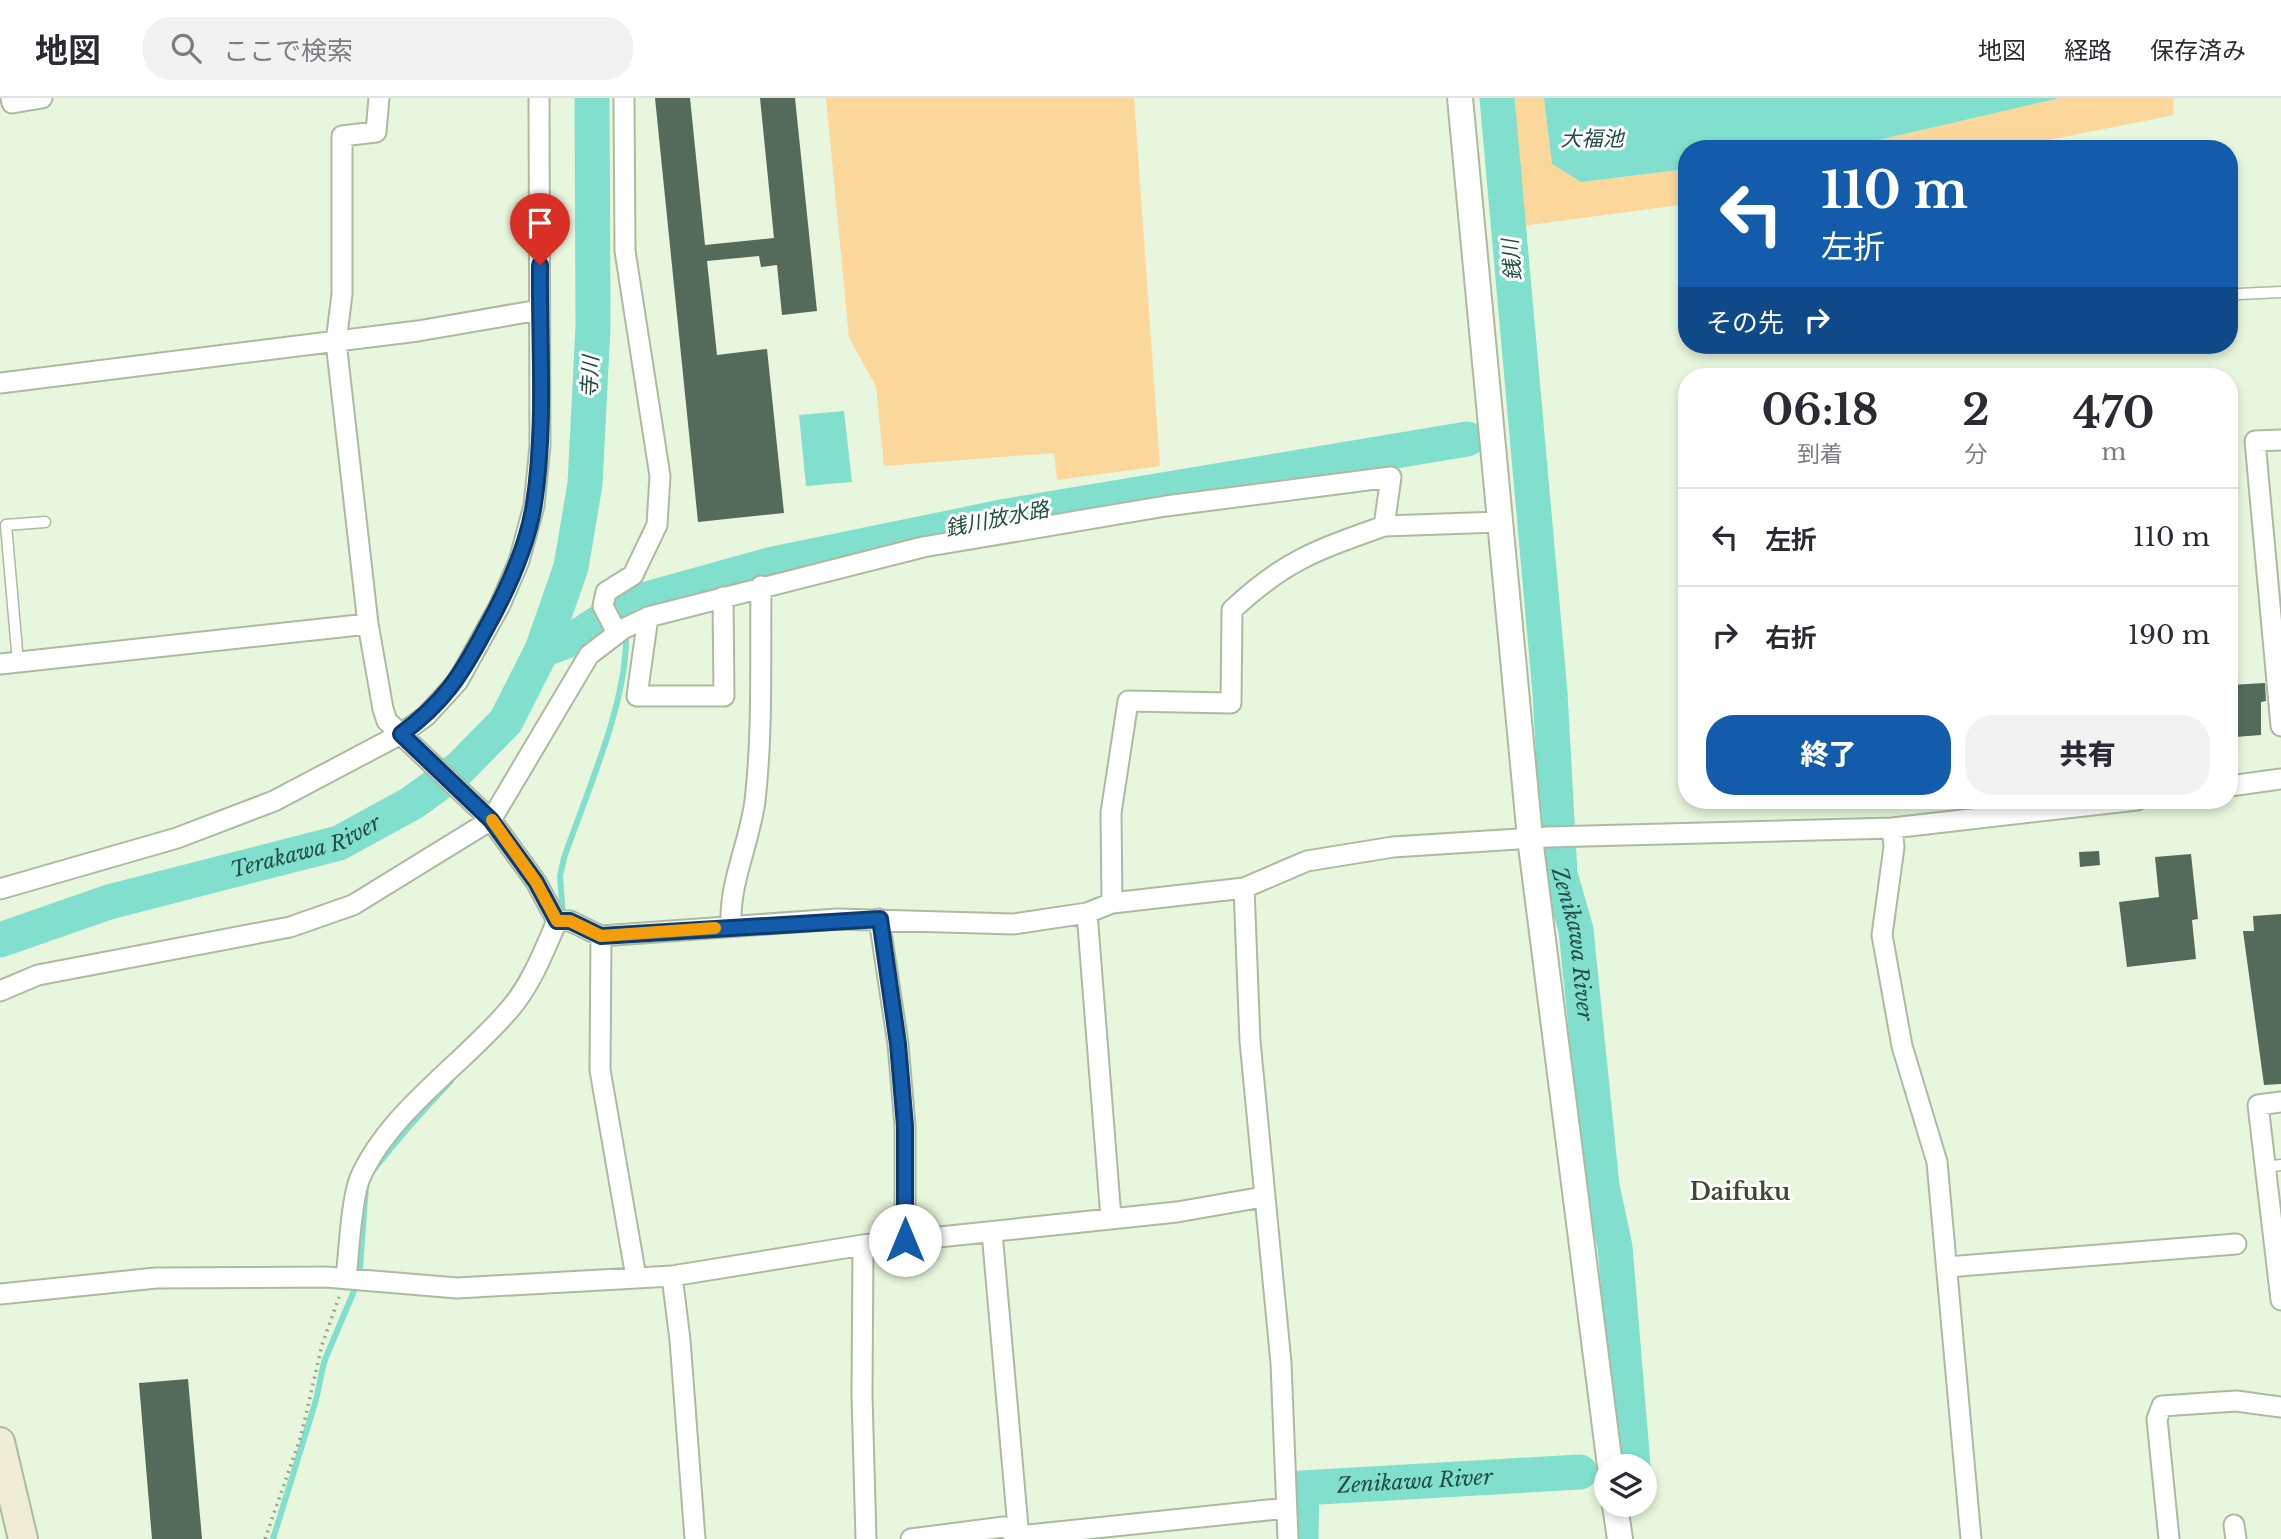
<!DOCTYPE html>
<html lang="ja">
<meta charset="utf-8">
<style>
body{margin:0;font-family:"Libre Baskerville","Noto Sans JP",serif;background:#f2f2f3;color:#2b2b33;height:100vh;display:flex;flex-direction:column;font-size:26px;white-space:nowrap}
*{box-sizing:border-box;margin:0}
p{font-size:23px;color:#7c7c81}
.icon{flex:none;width:38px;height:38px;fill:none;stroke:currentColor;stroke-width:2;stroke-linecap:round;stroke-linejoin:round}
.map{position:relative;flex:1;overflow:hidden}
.drawer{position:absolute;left:1678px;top:270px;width:560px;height:441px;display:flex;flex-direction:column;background:#fff;border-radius:28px;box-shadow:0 4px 10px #0003}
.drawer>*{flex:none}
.hud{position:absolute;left:1678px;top:42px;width:560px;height:214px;border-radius:28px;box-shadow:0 4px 10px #0003;background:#135cab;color:#fff;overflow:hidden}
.fabs{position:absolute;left:1594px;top:1356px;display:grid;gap:14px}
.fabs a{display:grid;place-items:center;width:63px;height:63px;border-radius:50%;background:#fff;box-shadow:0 4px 10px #0003;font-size:35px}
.pin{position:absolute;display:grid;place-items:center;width:60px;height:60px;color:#fff;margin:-72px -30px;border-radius:50% 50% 50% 0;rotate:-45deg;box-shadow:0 0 7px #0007}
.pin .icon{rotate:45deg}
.me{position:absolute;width:77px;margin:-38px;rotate:0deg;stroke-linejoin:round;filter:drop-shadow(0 0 5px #0008)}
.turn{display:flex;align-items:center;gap:24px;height:147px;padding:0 28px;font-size:32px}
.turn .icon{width:91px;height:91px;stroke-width:2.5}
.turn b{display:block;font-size:49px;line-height:60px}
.then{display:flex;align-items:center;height:66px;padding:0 28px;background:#0003;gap:14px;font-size:26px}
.eta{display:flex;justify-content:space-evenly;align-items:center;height:119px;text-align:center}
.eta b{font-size:42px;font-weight:800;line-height:49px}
.button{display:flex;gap:14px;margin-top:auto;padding:14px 28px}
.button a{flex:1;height:80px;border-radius:28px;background:#135cab;color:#fff;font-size:28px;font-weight:800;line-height:80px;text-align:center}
.button a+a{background:#f2f2f3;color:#2b2b33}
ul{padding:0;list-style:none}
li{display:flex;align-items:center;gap:21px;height:98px;padding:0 28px;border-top:2px solid #e1e1e2}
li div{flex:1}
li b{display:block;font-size:26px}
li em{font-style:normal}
header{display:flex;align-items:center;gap:42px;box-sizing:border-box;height:98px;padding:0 35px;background:#fff;border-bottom:2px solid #e1e1e2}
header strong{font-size:33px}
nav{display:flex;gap:38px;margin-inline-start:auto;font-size:24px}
.search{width:490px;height:63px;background:#f2f2f3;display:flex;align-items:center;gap:18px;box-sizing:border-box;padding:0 24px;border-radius:28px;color:#7c7c81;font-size:26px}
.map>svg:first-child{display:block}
</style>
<header>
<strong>地図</strong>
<div class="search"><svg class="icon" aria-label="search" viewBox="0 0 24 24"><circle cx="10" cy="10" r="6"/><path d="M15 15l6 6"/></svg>ここで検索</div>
<nav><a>地図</a><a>経路</a><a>保存済み</a></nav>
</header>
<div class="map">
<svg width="2281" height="1441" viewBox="0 0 2281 1441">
<rect width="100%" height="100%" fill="#e8f6dd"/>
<!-- green -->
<path fill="#fbd79c" d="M826 0H1134L1160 368 1057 382 1054 355 884 368 876 288 849 240Z
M1507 0H1544L1552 66 1581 84 1687 71V106L1522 128Z
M2060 0H2173L2174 17 2003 51H1840Z"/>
<!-- water -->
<path fill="#81dfcd" d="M1544 0H2060L1840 51H1687V71L1581 84 1552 66Z
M844 313 852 384 806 388 799 317Z"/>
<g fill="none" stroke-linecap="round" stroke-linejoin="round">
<!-- stream -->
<path stroke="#81dfcd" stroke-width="6" d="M563 818 560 778 564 760C586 696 625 610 626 543 626 534 621 522 618 512
M372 1074C396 1043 423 1012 451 983
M273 1441 316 1302 324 1264 354 1193 360 1170 366 1088"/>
<!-- river -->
<g stroke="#81dfcd" stroke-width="35">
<path id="s1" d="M1497 0 1550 595 1560 776 1576 832 1602 1088 1615 1149 1633 1368"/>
<path d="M542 552 577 539 618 512 643 502 769 467 1007 418 1467 341"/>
<path id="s2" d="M0 842 109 804 339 745 412 705 460 670 506 623 542 552 571 469 585 386 593 229 592 0"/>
<path id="s3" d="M1301 1441 1302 1390 1580 1374"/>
</g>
</g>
<!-- building -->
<path fill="#546b5b" d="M655 0H690L705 147 774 140 760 0H795L817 213 782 217 777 167 761 169 759 158 707 163 717 257 767 251 784 415 698 424Z
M2265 585 2266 603 2261 604V637L2235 639 2234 630 2231 631 2230 587Z
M2099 753 2100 767 2080 769 2079 754Z
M2191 756 2198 821 2192 822 2196 861 2127 869 2119 804 2159 799 2155 759Z
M2281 816V986L2264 987 2243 833H2254L2253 818Z
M188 1281 202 1441H152L139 1285Z"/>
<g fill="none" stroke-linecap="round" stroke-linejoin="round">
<defs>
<path id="service" d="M2239 196 2281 194
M18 564 6 427 45 424
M2265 1069 2281 1067"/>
<path id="minor" d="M11 0 12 5 42 0
M379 0 376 34 342 38V196L336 244 368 526 383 611 387 623 491 722 536 784 557 823
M0 285 418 233 539 212
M2281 342 2255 343 2281 628
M648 519 637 598H724L723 499
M617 535 603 508 606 494 633 477 657 427 660 378 625 153 624 0
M0 566 368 526
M2230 688 2281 681
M1892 730 1894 749 1882 837 1902 948 1937 1064 1971 1441
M1244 790 1250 943 1281 1265 1288 1441
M0 791 177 740 274 703 401 636 426 618 458 583 500 507 519 463 534 408 540 348 539 0
M1112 805 1111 715 1128 603 1231 605 1232 512C1285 462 1317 452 1384 428
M1087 815 1111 1120
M879 821 898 946 905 1028V1142
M557 823H570L601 838 837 821 1014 826 1087 815 1112 805 1244 790 1307 763 1393 749 1548 739 1892 730 2137 702
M731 828C729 784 749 747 755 703 763 633 760 559 761 488
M601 838 600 972 636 1179
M0 893 38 877 290 829 353 807 491 722 589 557 623 531 648 519 923 449 1166 408 1391 379 1384 428 1500 424
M2281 1004 2258 1007 2281 1202
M992 1134 1019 1441
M863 1147 862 1297 866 1441
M1947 1169 2236 1146
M672 1178 680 1242 695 1441
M346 1181C349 1155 351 1102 360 1080 389 1014 463 966 509 912 531 887 544 853 557 823
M0 1196 156 1180 326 1179 457 1190 672 1178 863 1147 1177 1114 1263 1099
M2234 1427 2236 1441
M911 1441 1004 1429 1019 1438 1287 1410
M2169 1441 2157 1321 2162 1308 2236 1303 2281 1309"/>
<path id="tertiary" d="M1460 0 1530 740 1610 1368
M1615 1407 1620 1441"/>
<path id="secondary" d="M0 1344 23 1441"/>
</defs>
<!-- service casing -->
<use href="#service" stroke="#adbaa2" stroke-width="13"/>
<!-- minor casing -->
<use href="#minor" stroke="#adbaa2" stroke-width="23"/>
<!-- tertiary casing -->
<use href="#tertiary" stroke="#adbaa2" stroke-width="28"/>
<!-- secondary casing -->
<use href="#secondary" stroke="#adbaa2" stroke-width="32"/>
<!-- path -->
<path stroke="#98a28f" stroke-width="3.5" stroke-dasharray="2 5" stroke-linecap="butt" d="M265 1441 301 1338 322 1247 339 1199"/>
<!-- service -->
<use href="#service" stroke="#fff" stroke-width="10"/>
<!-- minor -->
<use href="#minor" stroke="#fff" stroke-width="19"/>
<!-- tertiary -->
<use href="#tertiary" stroke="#fff" stroke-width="24"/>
<!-- secondary -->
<use href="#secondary" stroke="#efedd5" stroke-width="28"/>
</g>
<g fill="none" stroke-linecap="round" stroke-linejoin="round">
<defs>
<path id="route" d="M540 167C539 246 546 328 534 406 527 451 506 495 484 534 460 579 443 605 401 636L491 722 536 784 557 823H570L601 838 880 821 898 946 905 1028V1142"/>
</defs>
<!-- route casing -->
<use href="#route" stroke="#0c3c6f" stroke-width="18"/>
<!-- route -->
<use href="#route" stroke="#135cab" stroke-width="12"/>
<!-- slow -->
<path stroke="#f59e0b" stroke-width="12" d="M492 722 536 784 557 823H570L601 838 715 830"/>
</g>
<g text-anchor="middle" stroke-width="6" stroke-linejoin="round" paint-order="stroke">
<!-- water labels -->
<g font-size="21" font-style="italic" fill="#234d46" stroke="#fcfffa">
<text x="1592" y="48">大福池</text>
<text transform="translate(1512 162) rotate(-95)" y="7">銭川</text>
<text transform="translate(590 279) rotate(-87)" y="7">寺川</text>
<text transform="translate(997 421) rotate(-11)" y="7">銭川放水路</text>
<text dy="7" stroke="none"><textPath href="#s2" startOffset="320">Terakawa River</textPath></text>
<text dy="7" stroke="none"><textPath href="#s1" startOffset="850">Zenikawa River</textPath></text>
<text dy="7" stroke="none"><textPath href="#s3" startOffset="164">Zenikawa River</textPath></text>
</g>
<!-- quarter labels -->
<g font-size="23" font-weight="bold" fill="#3e4934" stroke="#fcfffa">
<text x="1740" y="1102">Daifuku</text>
</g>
</g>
</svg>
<div class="fabs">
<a><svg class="icon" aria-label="layers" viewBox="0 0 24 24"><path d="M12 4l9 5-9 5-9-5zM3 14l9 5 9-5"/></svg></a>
</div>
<div class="pin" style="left:540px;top:167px;background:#d93025"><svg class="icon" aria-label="arrive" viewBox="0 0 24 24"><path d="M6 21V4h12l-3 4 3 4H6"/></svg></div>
<svg class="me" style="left:905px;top:1142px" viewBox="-20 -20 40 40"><circle r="19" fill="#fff"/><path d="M0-13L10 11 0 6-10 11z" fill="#135cab"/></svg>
<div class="hud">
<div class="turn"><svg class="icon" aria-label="left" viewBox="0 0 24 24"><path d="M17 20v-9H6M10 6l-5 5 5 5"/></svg><div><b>110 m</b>左折</div></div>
<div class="then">その先<svg class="icon" aria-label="right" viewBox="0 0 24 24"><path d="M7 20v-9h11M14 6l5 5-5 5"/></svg></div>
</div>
<section class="drawer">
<div class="eta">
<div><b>06:18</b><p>到着</p></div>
<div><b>2</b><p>分</p></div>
<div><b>470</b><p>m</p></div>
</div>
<ul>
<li><svg class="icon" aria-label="left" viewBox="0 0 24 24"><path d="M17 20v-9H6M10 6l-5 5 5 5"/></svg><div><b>左折</b></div><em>110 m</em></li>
<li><svg class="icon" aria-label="right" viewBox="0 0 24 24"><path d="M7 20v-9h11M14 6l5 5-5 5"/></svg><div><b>右折</b></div><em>190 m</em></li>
</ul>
<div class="button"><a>終了</a><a>共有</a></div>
</section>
</div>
